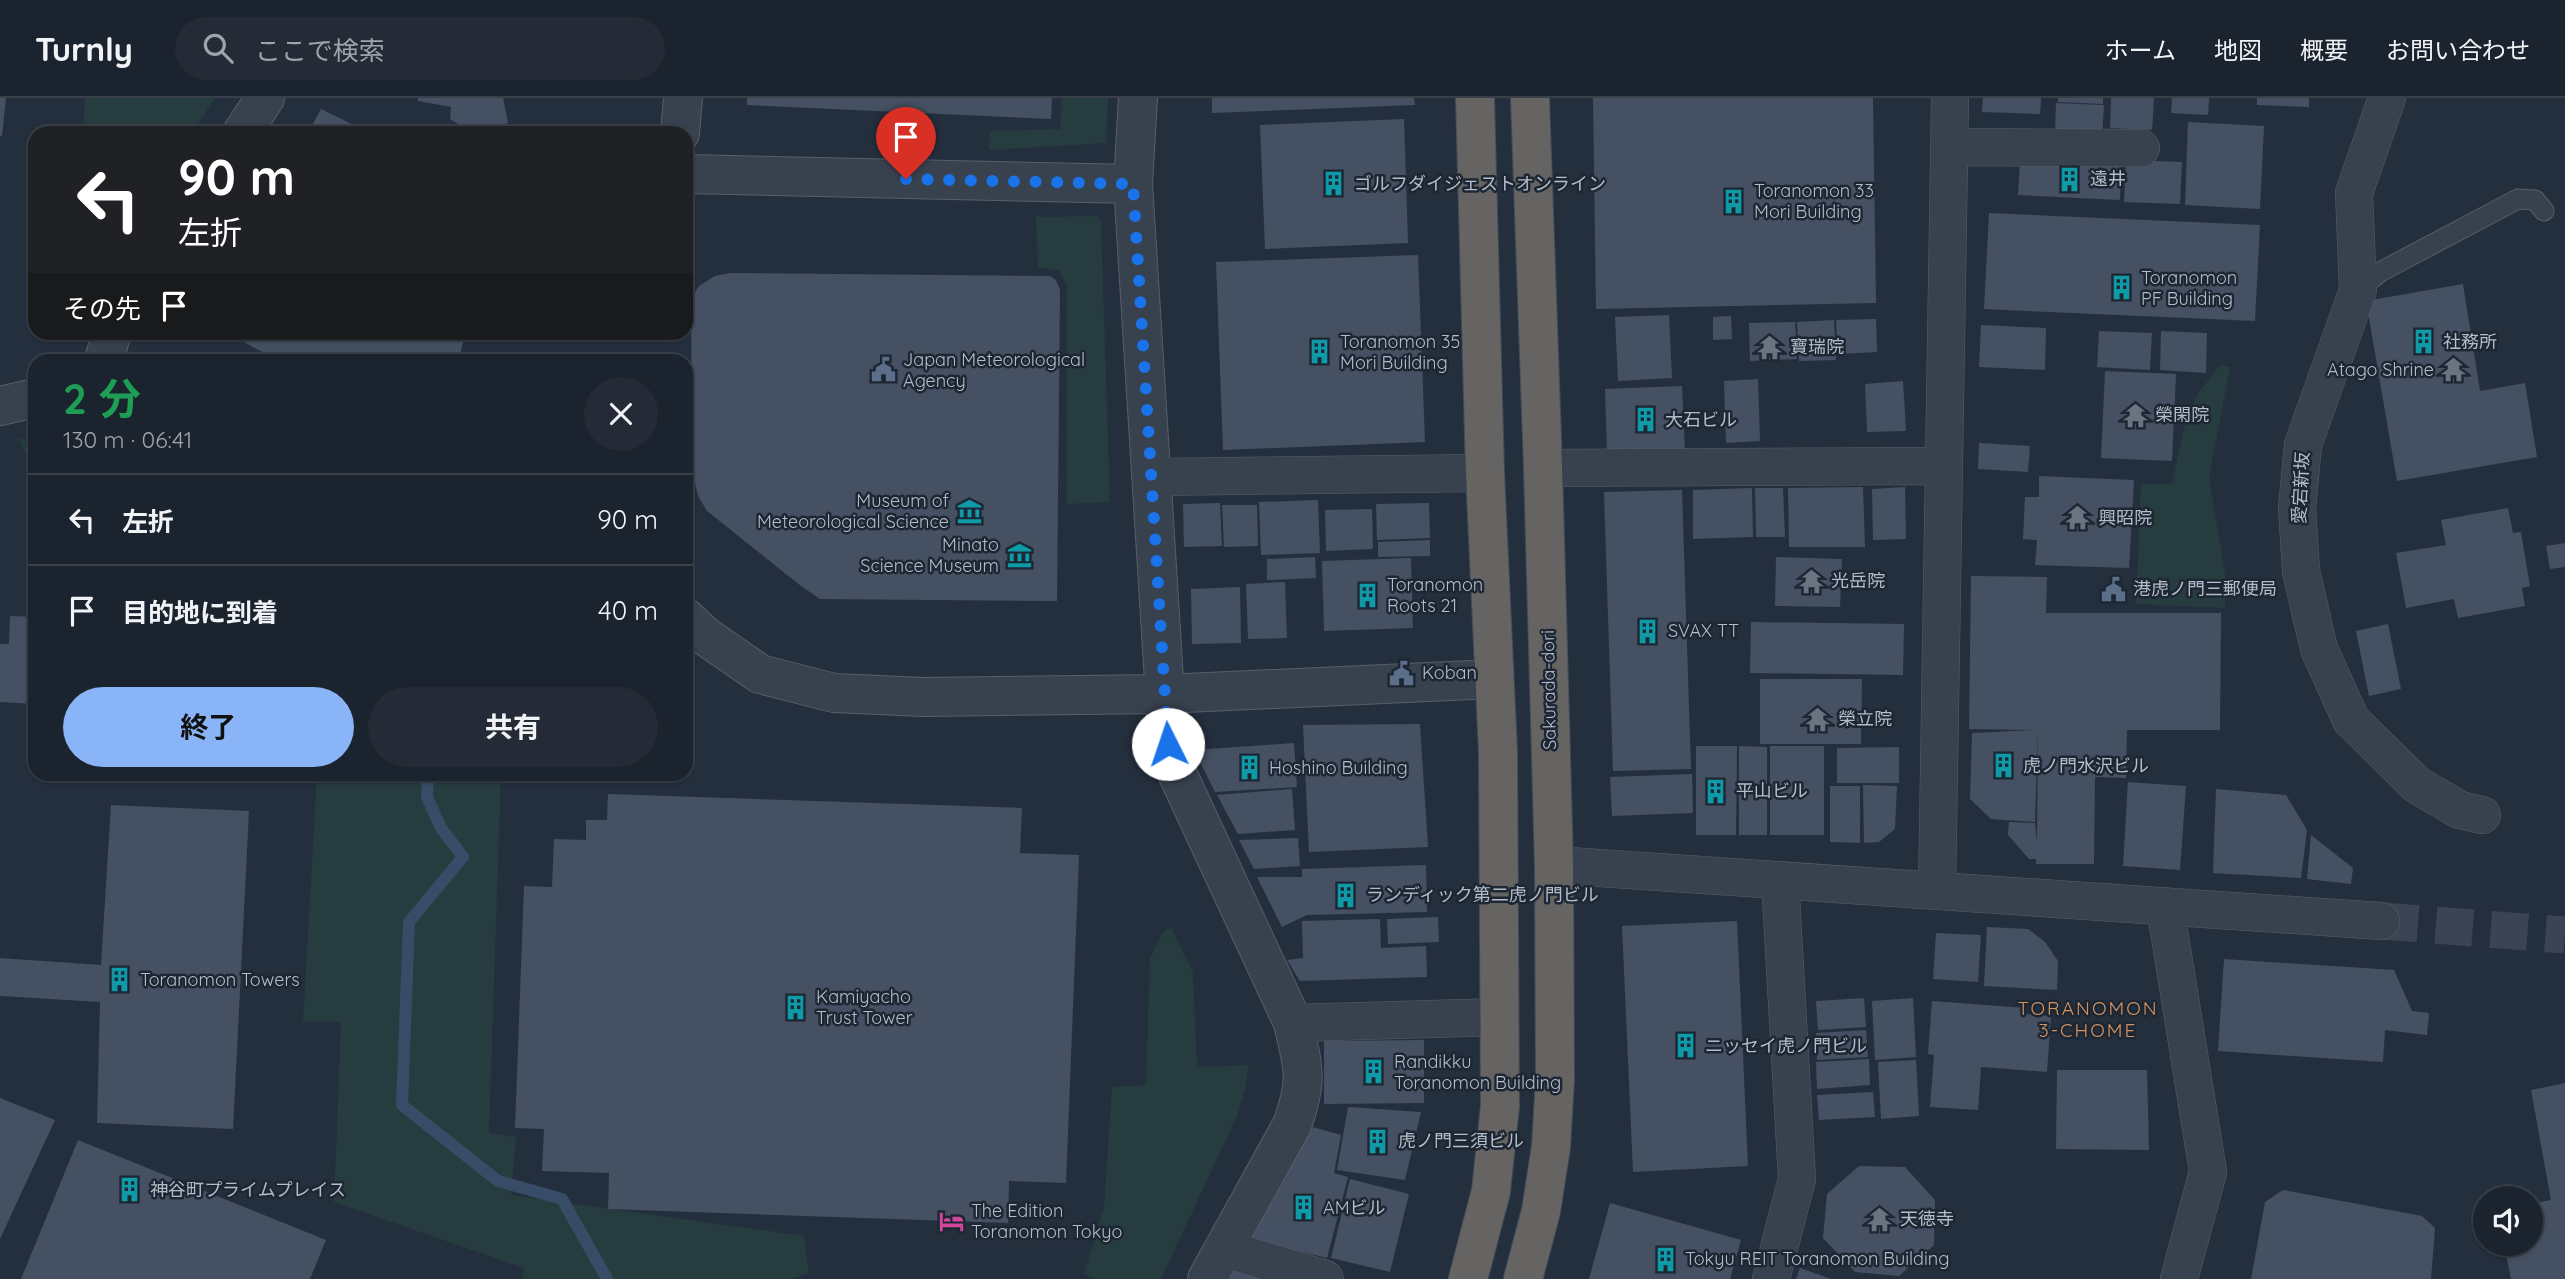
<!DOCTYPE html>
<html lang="ja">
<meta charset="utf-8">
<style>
body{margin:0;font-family:Quicksand,"Noto Sans JP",sans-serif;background:#242b36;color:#f1f3f6;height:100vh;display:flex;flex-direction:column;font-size:26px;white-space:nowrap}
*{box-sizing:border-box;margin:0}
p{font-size:23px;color:#a0a4aa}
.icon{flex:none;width:38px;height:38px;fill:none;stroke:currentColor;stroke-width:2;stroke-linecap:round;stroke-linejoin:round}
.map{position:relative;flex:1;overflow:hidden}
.drawer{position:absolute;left:28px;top:256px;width:665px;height:427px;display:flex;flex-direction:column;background:#1b232e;border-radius:21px;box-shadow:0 2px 5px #0004,0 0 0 2px #39404a}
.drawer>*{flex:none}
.guide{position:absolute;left:28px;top:28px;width:665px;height:214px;border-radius:21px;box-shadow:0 2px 5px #0004,0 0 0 2px #39404a;background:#202124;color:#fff;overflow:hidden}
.fabs{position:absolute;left:2473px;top:1088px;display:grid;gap:14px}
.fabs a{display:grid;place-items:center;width:70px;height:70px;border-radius:50%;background:#1b232e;box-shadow:0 2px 5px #0004,0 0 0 2px #39404a;font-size:35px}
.pin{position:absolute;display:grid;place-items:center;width:60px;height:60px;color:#fff;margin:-72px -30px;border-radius:50% 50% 50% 0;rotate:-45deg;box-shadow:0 0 7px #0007}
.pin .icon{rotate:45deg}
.me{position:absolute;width:77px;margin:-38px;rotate:356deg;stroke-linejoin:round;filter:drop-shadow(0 0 5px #0008)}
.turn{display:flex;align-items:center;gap:24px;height:147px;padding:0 35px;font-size:32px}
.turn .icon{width:91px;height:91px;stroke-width:2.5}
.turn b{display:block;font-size:49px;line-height:60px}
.then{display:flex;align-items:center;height:66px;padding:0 35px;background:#0003;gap:14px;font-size:26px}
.round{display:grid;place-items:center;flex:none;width:74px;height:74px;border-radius:37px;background:#242b36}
.headline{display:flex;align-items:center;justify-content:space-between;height:119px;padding:0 35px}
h1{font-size:42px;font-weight:700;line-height:52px;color:#1e9e55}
.cta{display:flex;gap:14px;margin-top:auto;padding:14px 35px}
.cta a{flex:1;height:80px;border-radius:42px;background:#8ab4f8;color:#111;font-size:28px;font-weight:700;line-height:80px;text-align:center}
.cta a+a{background:#242b36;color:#f1f3f6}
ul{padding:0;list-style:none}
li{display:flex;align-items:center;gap:21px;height:91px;padding:0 35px;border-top:2px solid #39404a}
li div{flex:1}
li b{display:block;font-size:26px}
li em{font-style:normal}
header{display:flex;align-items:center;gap:42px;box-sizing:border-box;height:98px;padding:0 35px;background:#1b232e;border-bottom:2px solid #39404a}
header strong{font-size:33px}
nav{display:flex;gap:38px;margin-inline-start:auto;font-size:24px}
.search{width:490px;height:63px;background:#242b36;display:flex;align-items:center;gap:18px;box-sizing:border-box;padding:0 24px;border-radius:38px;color:#a0a4aa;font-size:26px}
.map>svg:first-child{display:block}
</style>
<header>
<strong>Turnly</strong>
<div class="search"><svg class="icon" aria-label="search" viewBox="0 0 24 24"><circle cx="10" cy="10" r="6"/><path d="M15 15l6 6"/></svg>ここで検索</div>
<nav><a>ホーム</a><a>地図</a><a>概要</a><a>お問い合わせ</a></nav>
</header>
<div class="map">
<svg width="2565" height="1181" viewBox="0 0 2565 1181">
<rect width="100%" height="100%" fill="#242f3e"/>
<!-- green -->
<path fill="#263c3f" d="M85 0H215L192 35H83Z
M1062 0H1108L1106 45 989 52 990 33 1060 31Z
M1097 118 1101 124 1110 404 1067 406V188L1059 172 1038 169 1036 119Z
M2220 267 2230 269 2209 380 2226 482 2225 510 2136 506 2141 386H2172L2185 326 2197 297Z
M19 341H35V378Z
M317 676H501L489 1035 516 1039 511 1097 804 1138 809 1175 790 1181H523L524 1170 334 1104 341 924 303 923Z
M1171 830 1193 874 1197 969 1249 967 1245 992 1237 1018 1161 1181H1096L1084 1176 1104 1109 1112 989 1146 987 1150 860 1163 834Z"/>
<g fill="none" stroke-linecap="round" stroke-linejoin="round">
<!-- stream -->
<path stroke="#394c67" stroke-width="12" d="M428 676 427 699 441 730 463 759 409 824 402 1007 498 1083 562 1101 607 1181"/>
</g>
<!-- building -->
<path fill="#455162" d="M0 0H6L2 38H0Z
M418 0H503L508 25 473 35 450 21 451 9 418 3Z
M747 0H1052L1051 21 747 7Z
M1212 0H1414L1415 7 1212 15Z
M1593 0H1873L1876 205 1596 211Z
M1983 0H2041L2040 16 1982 14Z
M2058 0H2103V6L2058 4Z
M2111 0H2154L2152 32 2110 30Z
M2172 0H2209L2208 17 2171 15Z
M2257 0H2309V9L2257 7Z
M2056 5 2104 7 2102 42 2055 40Z
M321 11 370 35H308Z
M1404 21 1408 145 1265 151 1260 27Z
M2188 24 2264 28 2260 111 2185 107Z
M2020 60 2121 64 2120 102 2018 97Z
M2126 62 2182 64 2180 106 2124 104Z
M1989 115 2260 127 2255 223 1984 211Z
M1418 157 1425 344 1223 352 1216 164Z
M730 175 1050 178 1056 182 1060 192 1057 503 820 501 801 488 707 413 698 398 692 373 691 200 699 188 715 178Z
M2463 186 2480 293 2525 285 2537 359 2397 383 2366 203Z
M1669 217 1672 280 1618 283 1615 219Z
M1731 218 1732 241 1713 242V219Z
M1876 221 1877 254 1838 256 1836 222Z
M1834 222 1836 262 1799 263 1797 224Z
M1795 224 1797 261 1750 263 1749 225Z
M1981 227 2046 230 2045 272 1979 269Z
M2099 233 2152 235 2150 272 2097 269Z
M2161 233 2207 235 2206 275 2160 272Z
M224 234 407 235 465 234 459 262H278Z
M2105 273 2176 276 2172 363 2101 360Z
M1758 281 1760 343 1726 345 1724 283Z
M1903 283 1906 333 1867 334 1865 286Z
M1682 288 1685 353 1607 355 1605 291Z
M1979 345 2030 348 2028 374 1978 371Z
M2039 378 2134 382 2129 470 2035 467 2037 442 2023 441 2025 399H2039Z
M1863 389 1865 449H1789L1788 390Z
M1905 389 1906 441 1873 442 1872 391Z
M1752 390 1753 439 1693 441V392Z
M1755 390H1783L1785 439H1756Z
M1682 392 1691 671 1613 673 1604 394Z
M1318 402 1320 455 1261 457 1259 404Z
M1220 405 1222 448 1184 449 1183 406Z
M1429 405 1430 440 1377 442 1376 406Z
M1222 407H1257L1258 448 1224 449Z
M2508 410 2513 435 2521 434 2530 488 2522 490 2525 508 2458 520 2454 501 2406 510 2396 455 2446 447 2441 422Z
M1372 411 1373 451 1326 453 1325 412Z
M1430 442V458L1378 459V444Z
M2565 445V469L2550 471 2546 448Z
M1315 459 1316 480 1267 482V461Z
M1776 459 1842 461 1840 509 1775 508Z
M1411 460 1413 530 1324 533 1322 463Z
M1971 478 2047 479 2046 515H2221L2220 632H2127L2126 680 2095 679 2094 766H2036V761H2029L2008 737 2009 724 2035 725 2037 743 2038 631 2035 724 1991 721 1970 701 1972 635 2034 632 1969 631Z
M1285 484 1287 540 1248 541 1246 486Z
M1240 489 1241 545 1192 546 1191 491Z
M10 518 35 519V606L0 604V546H9Z
M1751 524 1904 526 1903 577 1750 575Z
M2388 526 2401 591 2369 598 2356 533Z
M1760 581H1862L1861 646H1760Z
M1420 626 1428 749 1309 754 1303 627Z
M1294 645 1297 689 1215 694 1194 652Z
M1696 648H1737L1736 737H1696Z
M1739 648 1767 649V737H1739Z
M1770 648H1824V737H1770Z
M1899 649V685H1837V650Z
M1692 676 1693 715 1612 718 1610 679Z
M2128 684 2186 688 2180 772 2123 768Z
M1863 687 1897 688 1895 731 1879 744 1864 745Z
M1830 688H1860V745L1830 744Z
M1292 691 1295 732 1238 736 1217 697Z
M2216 691 2286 697 2307 732 2301 780 2213 775Z
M608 696 1022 710 1020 755 1079 757 1066 1085 1009 1083 1008 1125 608 1111 609 1075 542 1073 544 1031 515 1030 524 788 552 789 554 741 586 742V722H607Z
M111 707 249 713 233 1031 97 1025 100 904 0 898V860L101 867Z
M2311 737 2353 770 2351 786 2307 781Z
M1298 740 1300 768 1254 771 1239 742Z
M1426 767 1427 814 1307 817 1282 829 1257 779H1302V771Z
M1438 819 1439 844 1388 846 1387 821Z
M1380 821 1381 850 1426 848 1427 879 1300 883 1287 862 1303 860 1302 823Z
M1737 823 1748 1068 1633 1074 1622 828Z
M1987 829 2028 831 2045 844 2058 863 2057 892 1984 888Z
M1936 835 1981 837 1978 884 1933 881Z
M2224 861 2394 872 2412 913 2429 915 2427 937 2385 932 2383 964 2218 953Z
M1864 900 1866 929 1818 932 1816 903Z
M1913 900 1916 959 1875 962 1872 903Z
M1932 903 2026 910V916L2051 918 2047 974 1981 969 1978 1012 1930 1009 1934 957 1928 956Z
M1866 932 1868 959 1817 962 1816 935Z
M1424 942V1005L1324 1006V943Z
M1869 961 1870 987 1817 991 1816 964Z
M1916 962 1919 1018 1881 1021 1878 964Z
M2057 972H2147L2149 1052 2056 1051Z
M2565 985V1181H2511L2504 1146H2530V1106L2551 1102 2531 992Z
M1873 994 1875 1019 1819 1022 1817 997Z
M0 1000 55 1022 0 1141Z
M1348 1009 1421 1014 1405 1082 1337 1072Z
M1309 1028 1341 1037 1334 1075 1348 1079 1327 1160 1250 1141Z
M78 1042 326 1142 310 1181H21Z
M1859 1068 1905 1069 1935 1102 1934 1147 1899 1178 1855 1174 1823 1140 1827 1096Z
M1350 1081 1409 1096 1390 1174 1331 1160Z
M2283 1092 2422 1118 2435 1130 2431 1181H2251L2265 1104Z
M1610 1105 1741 1142 1730 1181H1589Z
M1237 1168 1278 1181H1230Z
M1800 1170 1831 1181H1796Z"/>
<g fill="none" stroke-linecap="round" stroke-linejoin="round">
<!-- minor-tunnel -->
<path stroke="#3a4453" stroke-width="37" stroke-dasharray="37 18" stroke-linecap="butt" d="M2381 823 2565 837"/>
<defs>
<path id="service" d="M2358 192 2380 174 2518 101 2535 102 2544 113"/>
<path id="minor" d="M2387 0 2354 95 2358 192 2303 347 2297 410 2301 473 2319 551 2351 622 2417 687 2460 712 2482 717
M1949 49 2141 50
M1543 370 1944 368
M1152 379 1485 375
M1554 767 2381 823
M1937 793 1950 0
M2165 808 2208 1074 2179 1181
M1293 925 1500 919
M1223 1150 1325 1181
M1771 1181 1797 1081 1780 782"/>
<path id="tertiary" d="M1138 0 1133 86 1168 646 1171 662 1293 925C1304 970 1308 983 1292 1027L1207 1181
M242 35 265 0
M680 35 683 0
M686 76 1133 86
M104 262 112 234
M0 308 35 300
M686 520 705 538 760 576 834 595 923 599 1164 596 1494 581"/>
<path id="trunk" d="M1468 1181 1491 1093 1500 1008 1498 654 1485 375 1475 0
M1523 1181 1541 1113 1551 1049 1555 981 1554 767 1543 370 1530 0"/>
</defs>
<!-- service casing -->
<use href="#service" stroke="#565f6c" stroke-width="21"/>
<!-- minor casing -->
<use href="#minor" stroke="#565f6c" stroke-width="38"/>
<!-- tertiary casing -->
<use href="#tertiary" stroke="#565f6c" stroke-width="40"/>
<!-- trunk casing -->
<use href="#trunk" stroke="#434c59" stroke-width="40"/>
<!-- service -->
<use href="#service" stroke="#38414e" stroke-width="19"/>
<!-- minor -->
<use href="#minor" stroke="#38414e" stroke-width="37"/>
<!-- tertiary -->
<use href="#tertiary" stroke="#38414e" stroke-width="38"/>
<!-- trunk -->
<use href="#trunk" stroke="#656462" stroke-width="38"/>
</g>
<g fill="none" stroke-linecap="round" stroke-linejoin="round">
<!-- route -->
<path stroke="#1a73e8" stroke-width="12" stroke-dasharray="0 21.6" d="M906 81 1133 86 1168 646"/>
</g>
<!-- icons -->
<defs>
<symbol id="building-bare" viewBox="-9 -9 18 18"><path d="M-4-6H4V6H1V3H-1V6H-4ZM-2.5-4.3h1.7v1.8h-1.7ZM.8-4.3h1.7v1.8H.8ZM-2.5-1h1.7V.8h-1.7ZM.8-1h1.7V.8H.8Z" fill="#0f9aa8" stroke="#1d2633" stroke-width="2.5" paint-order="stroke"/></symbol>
<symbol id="temple-bare" viewBox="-9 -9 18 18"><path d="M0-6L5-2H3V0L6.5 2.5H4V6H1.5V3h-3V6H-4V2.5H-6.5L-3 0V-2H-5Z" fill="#6b7280" stroke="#1d2633" stroke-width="2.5" paint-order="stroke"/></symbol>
<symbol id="civic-bare" viewBox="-9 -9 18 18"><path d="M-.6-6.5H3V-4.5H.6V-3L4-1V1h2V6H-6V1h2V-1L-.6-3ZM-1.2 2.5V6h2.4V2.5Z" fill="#5c6f8a" stroke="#1d2633" stroke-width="2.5" paint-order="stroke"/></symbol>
<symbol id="museum-bare" viewBox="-9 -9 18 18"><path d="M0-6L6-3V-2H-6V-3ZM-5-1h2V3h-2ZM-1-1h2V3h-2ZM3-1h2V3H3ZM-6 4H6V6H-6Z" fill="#0f9aa8" stroke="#1d2633" stroke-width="2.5" paint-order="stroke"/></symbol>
<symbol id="hotel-bare" viewBox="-9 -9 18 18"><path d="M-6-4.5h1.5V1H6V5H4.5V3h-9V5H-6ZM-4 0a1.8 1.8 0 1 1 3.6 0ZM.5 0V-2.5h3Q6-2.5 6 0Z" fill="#d1479c" stroke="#1d2633" stroke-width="2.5" paint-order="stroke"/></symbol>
</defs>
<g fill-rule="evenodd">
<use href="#building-bare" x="2052" y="64" width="35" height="35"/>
<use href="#building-bare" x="1316" y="68" width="35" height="35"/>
<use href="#building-bare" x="1716" y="86" width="35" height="35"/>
<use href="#building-bare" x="2104" y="172" width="35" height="35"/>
<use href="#building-bare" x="2406" y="226" width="35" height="35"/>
<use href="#temple-bare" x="1752" y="232" width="35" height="35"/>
<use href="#building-bare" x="1302" y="236" width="35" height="35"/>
<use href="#civic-bare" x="866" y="254" width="35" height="35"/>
<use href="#temple-bare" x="2436" y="254" width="35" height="35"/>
<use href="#temple-bare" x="2118" y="300" width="35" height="35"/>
<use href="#building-bare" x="1628" y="304" width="35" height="35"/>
<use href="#museum-bare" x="952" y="396" width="35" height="35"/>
<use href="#temple-bare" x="2060" y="402" width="35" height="35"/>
<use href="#museum-bare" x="1002" y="440" width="35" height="35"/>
<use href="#temple-bare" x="1794" y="466" width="35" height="35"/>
<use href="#civic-bare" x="2096" y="474" width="35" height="35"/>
<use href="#building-bare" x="1350" y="480" width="35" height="35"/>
<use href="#building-bare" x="1630" y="516" width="35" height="35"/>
<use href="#civic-bare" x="1384" y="558" width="35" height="35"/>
<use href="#temple-bare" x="1800" y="604" width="35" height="35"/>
<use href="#building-bare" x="1986" y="650" width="35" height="35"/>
<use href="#building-bare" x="1232" y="652" width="35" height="35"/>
<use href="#building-bare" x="1698" y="676" width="35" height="35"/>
<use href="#building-bare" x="1328" y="780" width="35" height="35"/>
<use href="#building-bare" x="102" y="864" width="35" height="35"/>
<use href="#building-bare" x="778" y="892" width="35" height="35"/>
<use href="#building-bare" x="1668" y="930" width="35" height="35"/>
<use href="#building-bare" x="1356" y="956" width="35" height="35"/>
<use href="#building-bare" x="1360" y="1026" width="35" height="35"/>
<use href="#building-bare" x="112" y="1074" width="35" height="35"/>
<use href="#building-bare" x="1286" y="1092" width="35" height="35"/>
<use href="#temple-bare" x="1862" y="1104" width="35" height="35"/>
<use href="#hotel-bare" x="934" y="1106" width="35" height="35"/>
<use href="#building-bare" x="1648" y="1144" width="35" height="35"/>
</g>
<g text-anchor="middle" stroke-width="5" stroke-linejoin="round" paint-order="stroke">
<!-- poi labels -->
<g font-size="18" fill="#b4bcc9" stroke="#1d2633" text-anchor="start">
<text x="2090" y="87">遠井</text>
<text x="1354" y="92">ゴルフダイジェストオンライン</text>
<text x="1754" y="99">Toranomon 33<tspan x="1754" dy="21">Mori Building</tspan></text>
<text x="2141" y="186">Toranomon<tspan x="2141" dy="21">PF Building</tspan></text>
<text x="1340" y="250">Toranomon 35<tspan x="1340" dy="21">Mori Building</tspan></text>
<text x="2443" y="250">社務所</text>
<text x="1790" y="255">寶瑞院</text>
<text x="903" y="268">Japan Meteorological<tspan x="903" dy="21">Agency</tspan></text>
<text x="2434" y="278" text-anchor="end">Atago Shrine</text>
<text x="2155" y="323">榮閑院</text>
<text x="1665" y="328">大石ビル</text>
<text x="949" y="409" text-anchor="end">Museum of<tspan x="949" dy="21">Meteorological Science</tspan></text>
<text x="2098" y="426">興昭院</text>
<text x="999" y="453" text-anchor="end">Minato<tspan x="999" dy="21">Science Museum</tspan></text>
<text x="1831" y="489">光岳院</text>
<text x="1387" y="493">Toranomon<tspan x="1387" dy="21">Roots 21</tspan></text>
<text x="2133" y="497">港虎ノ門三郵便局</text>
<text x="1668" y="539">SVAX TT</text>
<text x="1422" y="581">Koban</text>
<text x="1838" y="627">榮立院</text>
<text x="2023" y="674">虎ノ門水沢ビル</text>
<text x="1269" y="676">Hoshino Building</text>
<text x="1736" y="699">平山ビル</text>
<text x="1366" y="803">ランディック第二虎ノ門ビル</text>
<text x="140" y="888">Toranomon Towers</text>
<text x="816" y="905">Kamiyacho<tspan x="816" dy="21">Trust Tower</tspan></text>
<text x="1705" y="954">ニッセイ虎ノ門ビル</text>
<text x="1394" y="970">Randikku<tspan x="1394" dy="21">Toranomon Building</tspan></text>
<text x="1398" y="1049">虎ノ門三須ビル</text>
<text x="150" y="1098">神谷町プライムプレイス</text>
<text x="1323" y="1116">AMビル</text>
<text x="971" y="1119">The Edition<tspan x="971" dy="21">Toranomon Tokyo</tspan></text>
<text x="1900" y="1127">天徳寺</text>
<text x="1685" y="1167">Tokyu REIT Toranomon Building</text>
</g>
<!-- street labels -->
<g font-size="18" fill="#b4bcc9" stroke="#1d2633">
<text transform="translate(2301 390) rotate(-87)" y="6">愛宕新坂</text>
<text transform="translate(1549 592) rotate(-91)" y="6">Sakurada-dori</text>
</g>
<!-- neighbourhood labels -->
<g font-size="19" letter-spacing="2" fill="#d59563" stroke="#1d2633">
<text x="2088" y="917">TORANOMON<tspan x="2088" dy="22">3-CHOME</tspan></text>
</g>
</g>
</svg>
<div class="fabs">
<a><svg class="icon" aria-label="sound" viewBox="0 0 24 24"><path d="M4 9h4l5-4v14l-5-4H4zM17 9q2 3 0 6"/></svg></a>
</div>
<div class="pin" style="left:906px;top:81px;background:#d93025"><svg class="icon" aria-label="arrive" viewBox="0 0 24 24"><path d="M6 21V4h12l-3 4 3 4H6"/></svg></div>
<svg class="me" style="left:1168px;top:646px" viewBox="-20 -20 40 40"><circle r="19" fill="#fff"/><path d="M0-13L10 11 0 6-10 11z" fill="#1a73e8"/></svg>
<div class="guide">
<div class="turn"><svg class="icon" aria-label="left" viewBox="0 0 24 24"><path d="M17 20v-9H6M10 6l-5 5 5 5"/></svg><div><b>90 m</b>左折</div></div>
<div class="then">その先<svg class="icon" aria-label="arrive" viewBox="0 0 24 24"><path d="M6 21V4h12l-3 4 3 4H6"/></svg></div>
</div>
<section class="drawer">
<div class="headline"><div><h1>2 分</h1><p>130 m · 06:41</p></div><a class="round"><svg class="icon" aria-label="close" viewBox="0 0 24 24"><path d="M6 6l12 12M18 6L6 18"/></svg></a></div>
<ul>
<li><svg class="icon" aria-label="left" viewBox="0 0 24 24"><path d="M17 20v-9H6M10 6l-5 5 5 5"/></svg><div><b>左折</b></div><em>90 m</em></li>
<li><svg class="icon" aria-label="arrive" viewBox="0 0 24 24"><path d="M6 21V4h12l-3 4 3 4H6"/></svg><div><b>目的地に到着</b></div><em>40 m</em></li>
</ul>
<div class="cta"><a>終了</a><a>共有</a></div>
</section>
</div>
